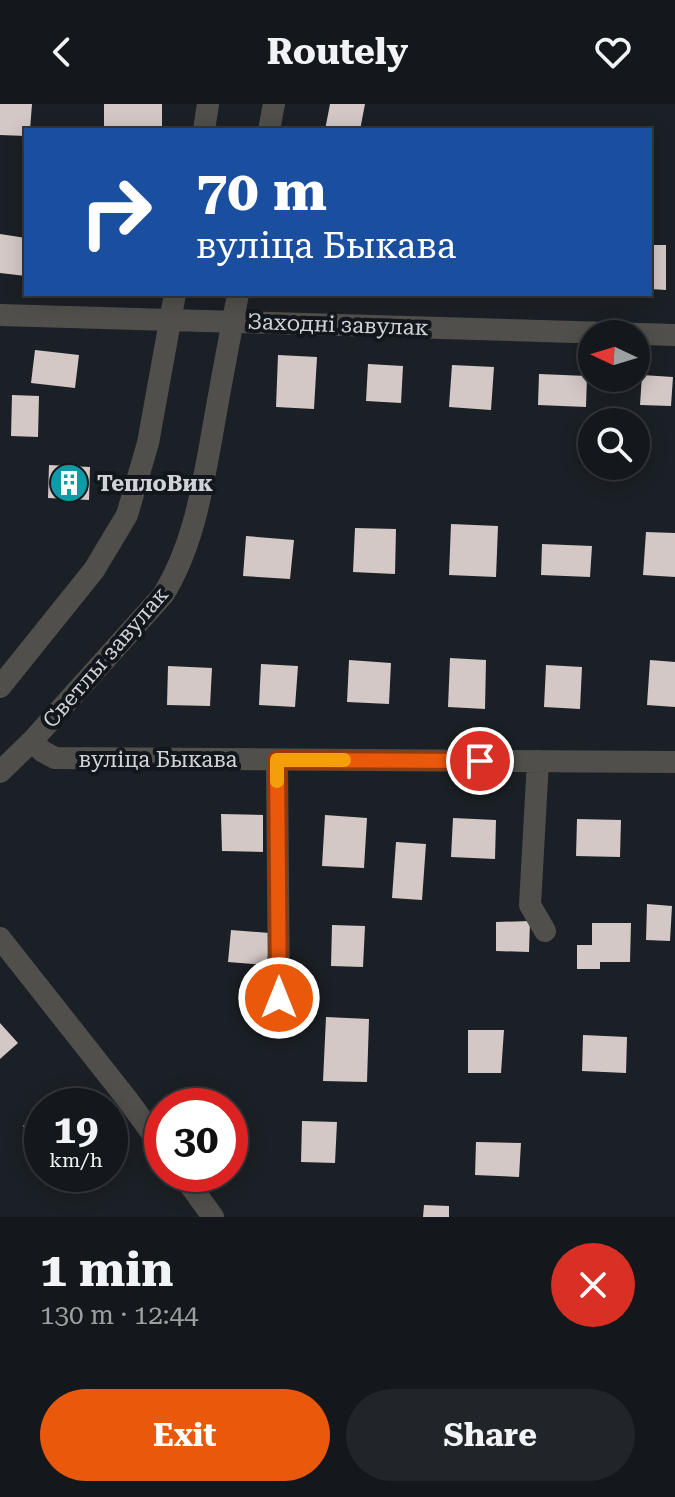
<!DOCTYPE html>
<meta charset="utf-8">
<style>
body{margin:0;font-family:"Roboto Serif",serif;background:#212529;color:#f1f3f6;height:100vh;display:flex;flex-direction:column;font-size:30px;white-space:nowrap}
*{box-sizing:border-box;margin:0}
p{font-size:26px;color:#9da0a3}
.icon{flex:none;width:44px;height:44px;fill:none;stroke:currentColor;stroke-width:2;stroke-linecap:round;stroke-linejoin:round}
.map{position:relative;height:1113px;overflow:hidden}
.panel{display:flex;flex-direction:column;background:#14181c;flex:1}
.panel>*{flex:none}
.top-card{position:absolute;left:24px;top:24px;width:628px;height:168px;border-radius:0px;box-shadow:0 4px 20px #0003,0 0 0 2px #33373b;background:#1a4fa0;color:#fff;overflow:hidden}
.needle{width:52px;rotate:274deg}
.fabs{position:absolute;left:578px;top:216px;display:grid;gap:16px}
.fabs a{display:grid;place-items:center;width:72px;height:72px;border-radius:50%;background:#14181c;box-shadow:0 4px 20px #0003,0 0 0 2px #33373b;font-size:40px}
.speed{position:absolute;left:24px;top:984px;display:flex;gap:16px;font-size:40px;font-weight:700;text-align:center}
.speed>*{display:grid;place-content:center;width:104px;height:104px;border-radius:50%;background:#14181c;box-shadow:0 4px 20px #0003,0 0 0 2px #33373b;line-height:1}
.speed small{font-size:20px;font-weight:400}
.speed .limit{border:12px solid #d22;background:#fff;color:#111}
.pin{position:absolute;display:grid;place-items:center;width:68px;height:68px;color:#fff;margin:-34px;border:4px solid #fff;border-radius:50%;box-shadow:0 2px 8px #0007}
.me{position:absolute;width:88px;margin:-44px;rotate:0deg;stroke-linejoin:round;filter:drop-shadow(0 0 6px #0008)}
.turn{display:flex;align-items:center;gap:28px;height:168px;padding:0 40px;font-size:36px}
.turn .icon{width:104px;height:104px;stroke-width:2.5}
.turn b{display:block;font-size:56px;line-height:68px}
.round{display:grid;place-items:center;flex:none;width:84px;height:84px;border-radius:42px;background:#212529}
.headline{display:flex;align-items:center;justify-content:space-between;height:136px;padding:0 40px}
h1{font-size:48px;font-weight:700;line-height:60px}
.action{display:flex;gap:16px;margin-top:auto;padding:16px 40px}
.action a{flex:1;height:92px;border-radius:48px;background:#ea580c;color:#fff;font-size:32px;font-weight:700;line-height:92px;text-align:center}
.action a+a{background:#212529;color:#f1f3f6}
header{display:flex;justify-content:space-between;align-items:center;height:104px;padding:0 40px;background:#14181c;font-size:36px;font-weight:700}
.map>svg:first-child{display:block}
</style>
<header><svg class="icon" aria-label="back" viewBox="0 0 24 24"><path d="M15 5l-7 7 7 7"/></svg>Routely<svg class="icon" aria-label="heart" viewBox="0 0 24 24"><path d="M12 20l-8-8c-3-5 5-10 8-4 3-6 11-1 8 4z"/></svg></header>
<div class="map">
<svg width="675" height="1113" viewBox="0 0 675 1113">
<rect width="100%" height="100%" fill="#1b2026"/>
<!-- building -->
<path fill="#d3c8c5" d="M0 0H32L30 26H26V32L0 31Z
M104 0H162V26H104Z
M330 0H365L360 26H325Z
M0 130 26 134V172L0 169Z
M650 141H666V186L650 185Z
M35 246 79 251 75 284 31 279Z
M278 251 317 253 314 305 276 303Z
M368 260 403 262 401 299 366 297Z
M452 261 494 263 491 306 449 303Z
M539 270 587 272 586 303 538 301Z
M642 271 673 273 671 302 640 301Z
M12 291 39 292 38 333 11 332Z
M49 361 90 363 89 396 48 394Z
M451 420 498 422 496 473 449 471Z
M355 424 396 425 395 470 353 468Z
M646 428 675 429V473L643 471Z
M246 432 294 436 290 475 243 472Z
M542 440 592 442 590 473 541 471Z
M450 554 486 556 485 605 448 603Z
M349 556 391 559 389 600 347 598Z
M650 556 675 558V603L647 601Z
M261 560 298 562 295 603 259 601Z
M546 561 582 563 580 605 544 603Z
M168 562 212 564 210 602 167 601Z
M221 710 263 711V748L222 747Z
M325 711 367 714 364 764 322 762Z
M453 714 496 716 495 755 451 753Z
M577 715 621 716 620 753 576 752Z
M396 738 426 740 422 796 392 794Z
M647 800 672 802 670 837 646 836Z
M530 817 529 848 496 847V818Z
M592 819H631L630 858H600V865H577V841H592Z
M332 821 365 822 363 863 331 862Z
M231 826 270 829 267 861 228 858Z
M326 913 369 915 367 978 323 977Z
M0 919 18 939 0 955Z
M468 926H504L501 969H468Z
M583 931 627 933 626 969 582 967Z
M42 1006V1044L23 1022Z
M302 1017 337 1018 335 1059 301 1058Z
M476 1038 521 1039 519 1073 475 1071Z
M424 1101 449 1102V1113H423Z"/>
<g fill="none" stroke-linecap="round" stroke-linejoin="round">
<!-- minor -->
<path stroke="#504f4b" stroke-width="22" d="M204 26 208 0
M269 26 274 0
M0 211 675 231
M0 583 94 466 127 411 148 339 175 190
M32 637 42 647 55 654 675 658
M277 656 279 894
M538 657 530 801 545 827
M0 668 32 637 163 491C193 443 202 386 212 331 220 284 229 237 238 190
M0 834 127 995 162 1043
M182 1070 213 1113"/>
</g>
<g fill="none" stroke-linecap="round" stroke-linejoin="round">
<defs>
<path id="route" d="M279 894 277 656 480 657"/>
</defs>
<!-- route casing -->
<use href="#route" stroke="#983908" stroke-width="20"/>
<!-- route -->
<use href="#route" stroke="#ea580c" stroke-width="14"/>
<!-- slow -->
<path stroke="#f59e0b" stroke-width="14" d="M277 677V656H344"/>
</g>
<!-- icons -->
<defs>
<symbol id="building-disc" viewBox="-11 -11 22 22"><circle r="9.5" fill="#0f9aa8" stroke="#12171d"/><path d="M-4-6H4V6H1V3H-1V6H-4ZM-2.5-4.3h1.7v1.8h-1.7ZM.8-4.3h1.7v1.8H.8ZM-2.5-1h1.7V.8h-1.7ZM.8-1h1.7V.8H.8Z" fill="#fff"/></symbol>
</defs>
<g fill-rule="evenodd">
<use href="#building-disc" x="47" y="357" width="44" height="44"/>
</g>
<g text-anchor="middle" stroke-width="8" stroke-linejoin="round" paint-order="stroke">
<!-- street labels -->
<g font-size="22" fill="#cfd3d7" stroke="#12171d">
<text transform="translate(338 220) rotate(2)" y="8">Заходні завулак</text>
<text transform="translate(105 553) rotate(-49)" y="8">Светлы завулак</text>
<text x="158" y="663">вуліца Быкава</text>
</g>
<!-- poi labels -->
<g font-size="22" font-weight="bold" fill="#cfd3d7" stroke="#12171d" text-anchor="start">
<text x="97" y="387">ТеплоВик</text>
</g>
</g>
</svg>
<div class="fabs">
<a><svg class="needle" viewBox="-14 -14 28 28"><path d="M0-13l5 13h-10z" fill="#e53935"/><path d="M0 13l5-13h-10z" fill="#9da0a3"/></svg></a>
<a><svg class="icon" aria-label="search" viewBox="0 0 24 24"><circle cx="10" cy="10" r="6"/><path d="M15 15l6 6"/></svg></a>
</div>
<div class="speed"><div>19<small>km/h</small></div><div class="limit">30</div></div>
<div class="pin" style="left:480px;top:657px;background:#d93025"><svg class="icon" aria-label="arrive" viewBox="0 0 24 24"><path d="M6 21V4h12l-3 4 3 4H6"/></svg></div>
<svg class="me" style="left:279px;top:894px" viewBox="-20 -20 40 40"><circle r="17" fill="#ea580c" stroke="#fff" stroke-width="3"/><path d="M0-11L8 9 0 5-8 9z" fill="#fff"/></svg>
<div class="top-card">
<div class="turn"><svg class="icon" aria-label="right" viewBox="0 0 24 24"><path d="M7 20v-9h11M14 6l5 5-5 5"/></svg><div><b>70 m</b>вуліца Быкава</div></div>
</div>
</div>
<section class="panel">
<div class="headline"><div><h1>1 min</h1><p>130 m · 12:44</p></div><a class="round" style="background:#d93025;color:#fff"><svg class="icon" aria-label="close" viewBox="0 0 24 24"><path d="M6 6l12 12M18 6L6 18"/></svg></a></div>
<div class="action"><a>Exit</a><a>Share</a></div>
</section>
